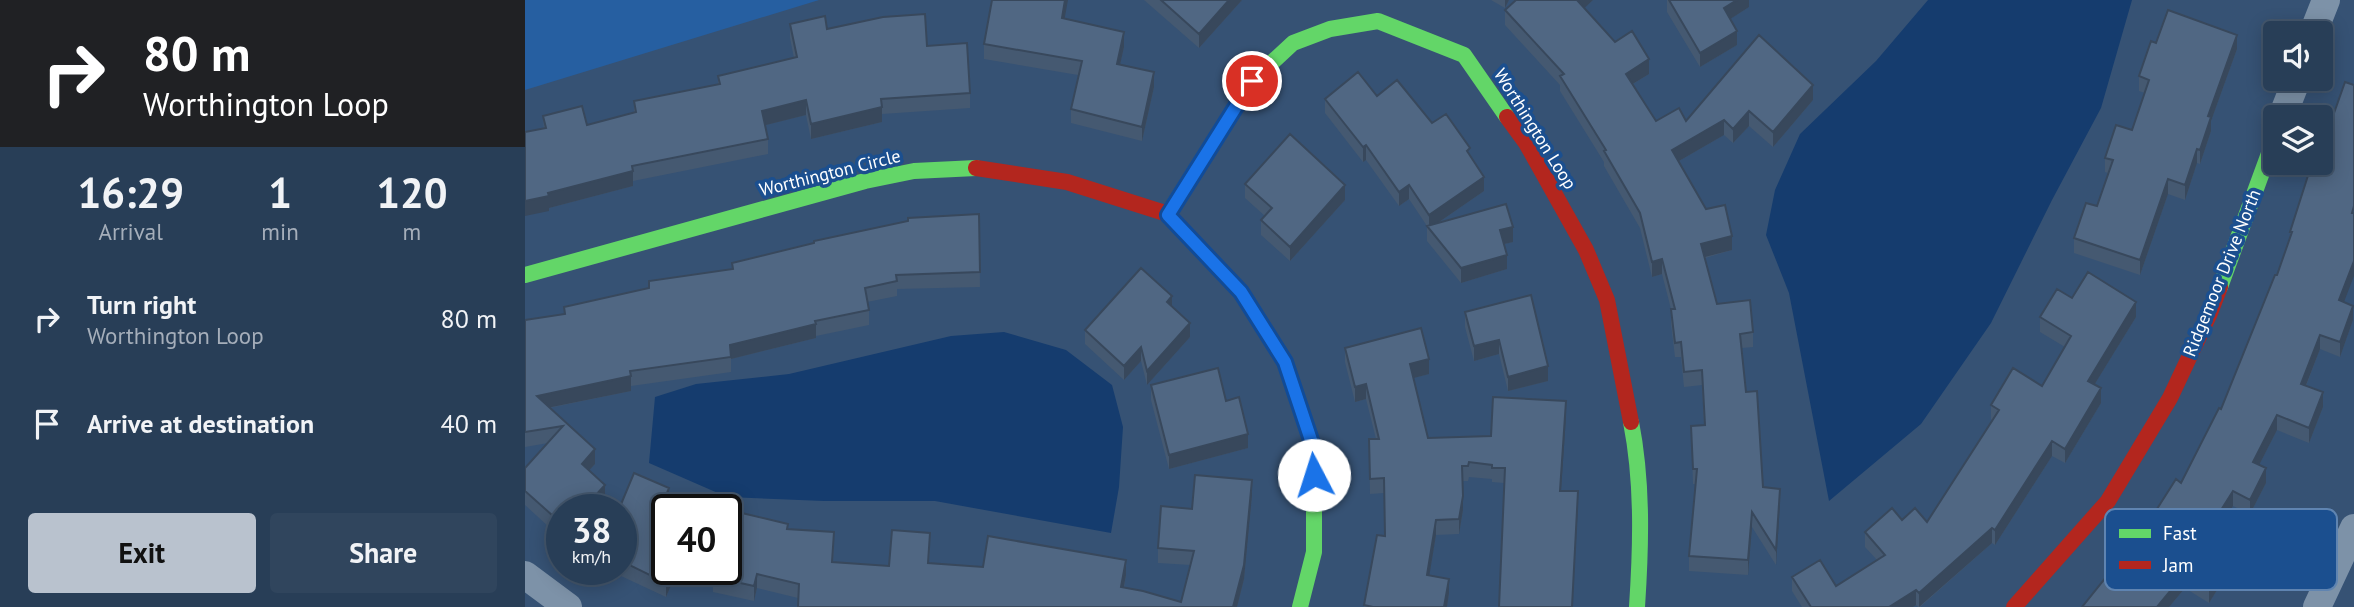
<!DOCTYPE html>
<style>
body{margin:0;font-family:"PT Sans",sans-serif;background:#30455d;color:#f1f3f6;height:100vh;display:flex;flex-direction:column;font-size:26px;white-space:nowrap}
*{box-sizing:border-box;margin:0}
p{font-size:23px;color:#a5aeba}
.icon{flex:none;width:38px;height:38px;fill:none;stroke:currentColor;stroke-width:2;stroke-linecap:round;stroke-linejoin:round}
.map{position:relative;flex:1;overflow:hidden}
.drawer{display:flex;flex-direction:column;background:#283e57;width:525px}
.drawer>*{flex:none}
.guide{background:#202124;color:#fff;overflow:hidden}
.tools{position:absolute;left:1738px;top:21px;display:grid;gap:14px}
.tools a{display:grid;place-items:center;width:70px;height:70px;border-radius:7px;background:#283e57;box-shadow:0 4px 18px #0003,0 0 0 2px #44576d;font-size:35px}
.speed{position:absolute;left:21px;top:494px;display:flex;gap:14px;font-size:35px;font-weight:700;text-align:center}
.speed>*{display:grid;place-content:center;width:91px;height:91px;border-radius:50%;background:#283e57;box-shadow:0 4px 18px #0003,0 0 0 2px #44576d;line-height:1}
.speed small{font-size:18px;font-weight:400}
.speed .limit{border:4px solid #111;border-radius:10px;background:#fff;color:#111}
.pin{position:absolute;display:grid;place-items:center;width:60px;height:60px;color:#fff;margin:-30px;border:4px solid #fff;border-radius:50%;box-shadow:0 2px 7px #0007}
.me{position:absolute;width:77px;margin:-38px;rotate:355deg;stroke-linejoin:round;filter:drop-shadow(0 0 5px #0008)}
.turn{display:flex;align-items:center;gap:24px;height:147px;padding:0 28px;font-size:32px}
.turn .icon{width:91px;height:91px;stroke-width:2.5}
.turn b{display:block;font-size:49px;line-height:60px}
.eta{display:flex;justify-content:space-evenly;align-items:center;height:119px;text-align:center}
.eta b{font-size:42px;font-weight:700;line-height:49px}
.action{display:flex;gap:14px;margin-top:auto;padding:14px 28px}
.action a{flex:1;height:80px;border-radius:7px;background:#b9c2ce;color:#111;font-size:28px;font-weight:700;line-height:80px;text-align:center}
.action a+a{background:#30455d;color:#f1f3f6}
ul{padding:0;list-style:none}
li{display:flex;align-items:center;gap:21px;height:105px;padding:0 28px}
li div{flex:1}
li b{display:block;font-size:26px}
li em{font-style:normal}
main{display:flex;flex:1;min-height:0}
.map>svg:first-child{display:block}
</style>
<main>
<section class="drawer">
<div class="guide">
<div class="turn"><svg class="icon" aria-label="right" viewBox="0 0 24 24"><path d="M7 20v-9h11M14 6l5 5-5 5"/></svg><div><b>80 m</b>Worthington Loop</div></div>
</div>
<div class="eta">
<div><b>16:29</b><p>Arrival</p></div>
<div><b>1</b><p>min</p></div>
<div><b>120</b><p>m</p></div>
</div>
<ul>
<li><svg class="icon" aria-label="right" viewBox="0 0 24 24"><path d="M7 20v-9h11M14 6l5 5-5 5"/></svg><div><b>Turn right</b><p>Worthington Loop</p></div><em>80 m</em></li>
<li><svg class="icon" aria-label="arrive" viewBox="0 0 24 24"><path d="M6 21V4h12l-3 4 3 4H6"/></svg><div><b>Arrive at destination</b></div><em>40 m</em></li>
</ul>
<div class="action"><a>Exit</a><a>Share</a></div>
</section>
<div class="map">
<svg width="1829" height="607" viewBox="0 0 1829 607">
<rect width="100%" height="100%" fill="#365274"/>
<!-- green -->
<path fill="#265fa1" d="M0 0H294L0 90Z"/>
<!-- water -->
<path fill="#153c6e" d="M1403 0H1607L1576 108 1527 200 1466 323 1396 424 1304 501 1264 293 1241 235 1250 190 1275 134 1351 61Z
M479 332 541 350 587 385 598 427 594 487 586 533 410 501H299L202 497 124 463 130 397 171 384 264 374 426 336Z"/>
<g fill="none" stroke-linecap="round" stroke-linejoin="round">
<!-- street -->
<path stroke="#7d92a8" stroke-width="28" d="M1788 33 1801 0
M1757 117 1772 79
M0 575 43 607
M1792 607 1829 528"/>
<!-- fast -->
<path stroke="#63d668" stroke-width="16" d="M643 214 727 81 768 43 805 29 853 21 939 55 982 117
M0 275 340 181 389 171 451 168
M1695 287 1750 137
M1106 422C1118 483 1116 546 1112 607
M775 607 789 552V476"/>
<!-- jam -->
<path stroke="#b3261e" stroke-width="16" d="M982 117 1001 143 1061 250 1082 300 1106 422
M451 168 542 182 643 214 716 292 760 362 789 449V476
M1489 607 1583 501 1645 398 1685 313 1695 287"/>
</g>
<!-- wall -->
<path fill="#455971" d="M619 0H717L674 48Z
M966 0H984L980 8Z
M1068 0 1059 8 1090 42 1124 74 1108 84 1131 121H1161L1288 100 1248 147 1224 126 1208 143 1199 135 1154 161 1181 209 1207 250 1180 258 1192 304 1228 332V347L1217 348 1221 392 1238 487 1255 503 1251 565 1227 527 1223 575 1164 571V556L1171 484H1168L1166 426 1179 425 1177 385 1159 387 1156 357H1150L1146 324V309L1137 274 1127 277 1115 228 1079 166V162L1035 91V85L980 25V10Z
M1142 0H1224V7L1205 19 1212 45 1175 67 1142 12Z
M539 18 599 47 595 64 629 87 617 141 546 123V109L553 75 459 59V44Z
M265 24 302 29 402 46 445 93V108L357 114V122L286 139 281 115 240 125 243 139V154L108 181V186L24 208V211L18 116 62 125 109 113V101L193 84V76L269 58 265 38Z
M1631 43 1712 49 1686 121V131L1675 164 1672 163 1660 200 1643 194 1615 275 1549 253V238L1572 206 1583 173 1580 172V158L1607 130 1620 93 1614 91V76Z
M852 96 907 123 945 156 959 191 913 223 988 242 979 244 982 269 936 283 902 241V226L884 199 874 206 841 160 838 162 800 113V99Z
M1787 163 1819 302 1828 320 1815 357 1795 349 1781 386 1798 407 1784 443 1752 430 1734 465 1741 483 1725 514 1708 506 1681 549 1700 577 1684 603 1660 588 1644 607H1557L1604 553 1656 483 1696 409 1752 275 1765 239V232Z
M720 184 820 200 765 261 736 235V220L740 216 720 198Z
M454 214 455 287 372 289V296L342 302 344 310V325L291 336V338L206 359V372L106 386V391L24 408 70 464 64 470 80 499 37 509V539L0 505V468L23 443 0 447V320L39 314V307L124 288V281L207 270V263Z
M1547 298 1611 317 1569 385 1576 403 1540 463 1527 456 1470 545 1467 543 1395 607H1393L1391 605 1388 607H1277L1267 591V577L1311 586 1352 560 1340 547V532L1377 520 1402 522 1467 420 1466 419V405L1517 386 1540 347 1515 332V317Z
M647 306 665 337 622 385 616 361 599 380 560 344V330Z
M940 312 1023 381 983 391 974 354 949 361 940 327Z
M820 348 904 374 888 378 903 438 966 436 1041 416 1036 491 1053 506 979 483 967 482V479L944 477 943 481H938V510L934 534 911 535 904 575 924 593 922 607H839L852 535 860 536 859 493 845 494 844 439H851L841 399 830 402 820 362Z
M626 385 701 401 723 448 644 469 626 400Z
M727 495 719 579 712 607 273 598 232 588 229 601 188 592V577L263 529 309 547 308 562 364 566 405 548 404 563 601 575 599 588 656 602 666 565 633 563V548L667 509Z
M144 503 137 520 142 569H153L141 597 81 569H96V509Z"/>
<!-- shaded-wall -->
<path fill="#38485c" d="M540 0H543L537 33V18Z
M704 0H717L674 48V34Z
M980 0H984L980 8Z
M1052 0H1068L1052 15Z
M1212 0H1224V7L1199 23V8Z
M1212 31V45L1175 67V53Z
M599 32V47L592 78V64Z
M1712 35V49L1686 121V131L1675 164V150L1683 116Z
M1124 59V74L1101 88V74Z
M629 72V87L617 141V127Z
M1288 85V100L1248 147V132Z
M281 100V115L237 126V111Z
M357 107V122L286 139V124Z
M1224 111V126L1208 143V129Z
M1199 120V135L1147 165V150Z
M841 145V160L838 162V147Z
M1672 149V163L1660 200V185Z
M108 171V186L24 208V211L0 216V201L23 193Z
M959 177V191L904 229V215Z
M1643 179V194L1615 275V260Z
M820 185V200L765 261V247Z
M884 185V199L874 206V192Z
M988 227V242L975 245V230Z
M1207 236V250L1176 258V244Z
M982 255V269L936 283V268Z
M1137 259V274L1127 277V262Z
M1829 261V276L1814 315V300Z
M647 296V310L642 302Z
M1611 302V317L1563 395V381Z
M1828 306V320L1815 357V342Z
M665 323V337L622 385V371Z
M291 324V338L206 359 205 345Z
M1795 335V349L1776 398V384Z
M974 340V354L949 361V346Z
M616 347V361L599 380V366Z
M904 359V374L885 379V364Z
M1023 366V381L983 391V377Z
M106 376V391L12 410V396Z
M841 384V399L830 402V387Z
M1576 388V403L1540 463V449Z
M1798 392V407L1784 443V428Z
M1041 401V416L1035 505V491Z
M1752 415V430L1728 477V462Z
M723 434V448L644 469V455Z
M1527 441V456L1470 545V530Z
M70 449V464L57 478V464Z
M1741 468V483L1725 514V500Z
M727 480V495L719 579 712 607H708Z
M80 485V499L71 509H58Z
M144 488V503L132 532V517Z
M1255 489V503L1251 565V550Z
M1053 491V506L1047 607Z
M1708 491V506L1674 559V545Z
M938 496V510L934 534V519Z
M1227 512V527L1223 575V560Z
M911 520V535L902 590V575Z
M1467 528V543L1394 607V593Z
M601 560V575L596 602V587Z
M1700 562V577L1684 603V589Z
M147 569H153L141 597V583Z
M1660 573V588L1644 607H1632Z
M232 574V588L229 601V586Z
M924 579V593L922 607H919Z
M1391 590V605L1388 607H1364Z"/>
<!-- building -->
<path fill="#506783" stroke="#38485c" stroke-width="2" d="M467 0H540L537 18 599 32 592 64 629 72 617 127 546 109 557 61 459 44Z
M636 0H704L674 34Z
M991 0H1052L1090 42 1107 31 1124 59 1101 74 1131 121 1154 108 1161 121 1234 35 1288 85 1248 132 1224 111 1208 129 1199 120 1147 150 1181 209 1200 205 1207 236 1176 244 1192 304 1225 300 1228 332 1215 334 1221 392 1232 391 1238 487 1255 489 1251 550 1227 512 1223 560 1164 556 1172 469H1168L1166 426 1180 425 1177 370 1159 372 1156 342 1150 343 1146 309H1150L1137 259 1127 262 1115 213 1079 151 1081 150 1035 76 1039 74 980 10Z
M1144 0H1212L1199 8 1212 31 1175 53Z
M1643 10 1712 35 1683 116 1686 117 1675 150 1672 149 1660 185 1643 179 1615 260 1549 238 1561 203 1572 206 1588 160 1580 158 1591 125 1607 130 1624 80 1614 76 1626 41 1631 43Z
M400 14 402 46 442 43 445 93 356 99 357 107 286 124 281 100 237 111 243 139 107 166 108 171 23 193 24 196 0 201V132L21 128 18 116 57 106 62 125 111 112 109 101 195 84 193 76 272 57 265 24 300 16 302 29 358 17Z
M833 72 852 96 872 80 907 123 921 114 945 148 942 151 959 177 904 215 884 185 874 192 841 145 838 147 800 99Z
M1820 82 1829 85V206L1827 213H1829V261L1814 300 1828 306 1815 342 1795 335 1776 384 1798 392 1784 428 1752 415 1728 462 1741 468 1725 500 1708 491 1674 545 1700 562 1684 589 1660 573 1632 607H1557L1602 551 1604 553 1651 479 1656 483 1694 408 1696 409 1750 275H1752L1767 232H1765L1787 163 1790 164 1791 163H1796V150Z
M765 134 820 185 765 247 736 220 747 208 720 184Z
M981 204 988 227 975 230 982 255 936 268 902 226Z
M454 214 455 272 371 275 372 281 340 288 344 310 290 321 291 324 205 345 206 357 105 371 106 376 12 396 70 449 57 464 80 485 58 509H37V524L0 491V468L38 426 0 432V320L40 314 39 307 124 288V281L208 269 207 263 289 243V241L383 221V218Z
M616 268 647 296 642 302 665 323 622 371 616 347 599 366 560 330Z
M1563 272 1611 302 1563 381 1576 388 1540 449 1527 441 1470 530 1467 528 1394 593 1391 590 1364 607H1286L1267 577 1295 560 1311 586 1360 555 1340 532 1367 508 1377 520 1390 508 1402 522 1474 410 1466 405 1488 368 1517 386 1546 336 1515 317 1532 289 1547 298Z
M1006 295 1023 366 983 377 974 340 949 346 940 312Z
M896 328 904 359 885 364 903 438 966 436 968 397 1041 401 1035 491H1053L1047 607H974L980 468H967V465L944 462 943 466H937L938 496 934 519 911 520 902 575 924 579 919 607H848L839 605 852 535 860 536 859 478 845 479 844 439H854L841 384 830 387 820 348Z
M693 368 701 401 714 397 723 434 644 455 626 385Z
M109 473 144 488 132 517 142 522V569H147L141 583 96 561V509H94Z
M670 475 727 480 719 565 708 607H273L274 584 232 574 229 586 188 577 190 569H201V522L204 510 263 524 262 529 309 532 307 562 364 566 367 530 405 533 403 563 458 567 463 536 601 560 596 587 618 591 656 602 669 551 633 548 636 506 667 509Z"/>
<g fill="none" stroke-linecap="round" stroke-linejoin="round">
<defs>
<path id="route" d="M727 81 643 215 716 292 760 362 789 449V475"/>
</defs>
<!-- route casing -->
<use href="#route" stroke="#114b97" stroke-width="18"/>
<!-- route -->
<use href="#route" stroke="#1a73e8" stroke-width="12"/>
</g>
<g text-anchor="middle" stroke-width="7" stroke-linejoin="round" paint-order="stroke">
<!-- street labels -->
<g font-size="18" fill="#fff" stroke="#1b4f8f">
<text transform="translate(1010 129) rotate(58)" y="6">Worthington Loop</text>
<text transform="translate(305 173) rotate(-14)" y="6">Worthington Circle</text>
<text transform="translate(1697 273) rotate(-68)" y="6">Ridgemoor Drive North</text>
</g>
</g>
<!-- legend -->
<rect x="1580" y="509" width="232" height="81" rx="10" fill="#1b4f8f" stroke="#5f84b1" stroke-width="2"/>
<rect x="1594" y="529" width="32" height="9" fill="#63d668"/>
<rect x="1594" y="561" width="32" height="8" fill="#b3261e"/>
<g font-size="19" fill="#fff">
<text x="1638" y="540">Fast</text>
<text x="1638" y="572">Jam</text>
</g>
</svg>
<div class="tools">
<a><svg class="icon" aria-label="sound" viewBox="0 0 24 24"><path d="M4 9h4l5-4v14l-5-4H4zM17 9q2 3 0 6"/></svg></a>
<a><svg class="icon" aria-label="layers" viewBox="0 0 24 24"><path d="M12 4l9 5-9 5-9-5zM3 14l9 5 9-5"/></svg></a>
</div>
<div class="speed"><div>38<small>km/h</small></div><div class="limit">40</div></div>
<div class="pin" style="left:727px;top:81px;background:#d93025"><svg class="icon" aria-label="arrive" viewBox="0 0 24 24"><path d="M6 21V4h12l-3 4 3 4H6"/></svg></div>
<svg class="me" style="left:789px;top:475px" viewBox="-20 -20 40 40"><circle r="19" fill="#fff"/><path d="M0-13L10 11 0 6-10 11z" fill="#1a73e8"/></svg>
</div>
</main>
